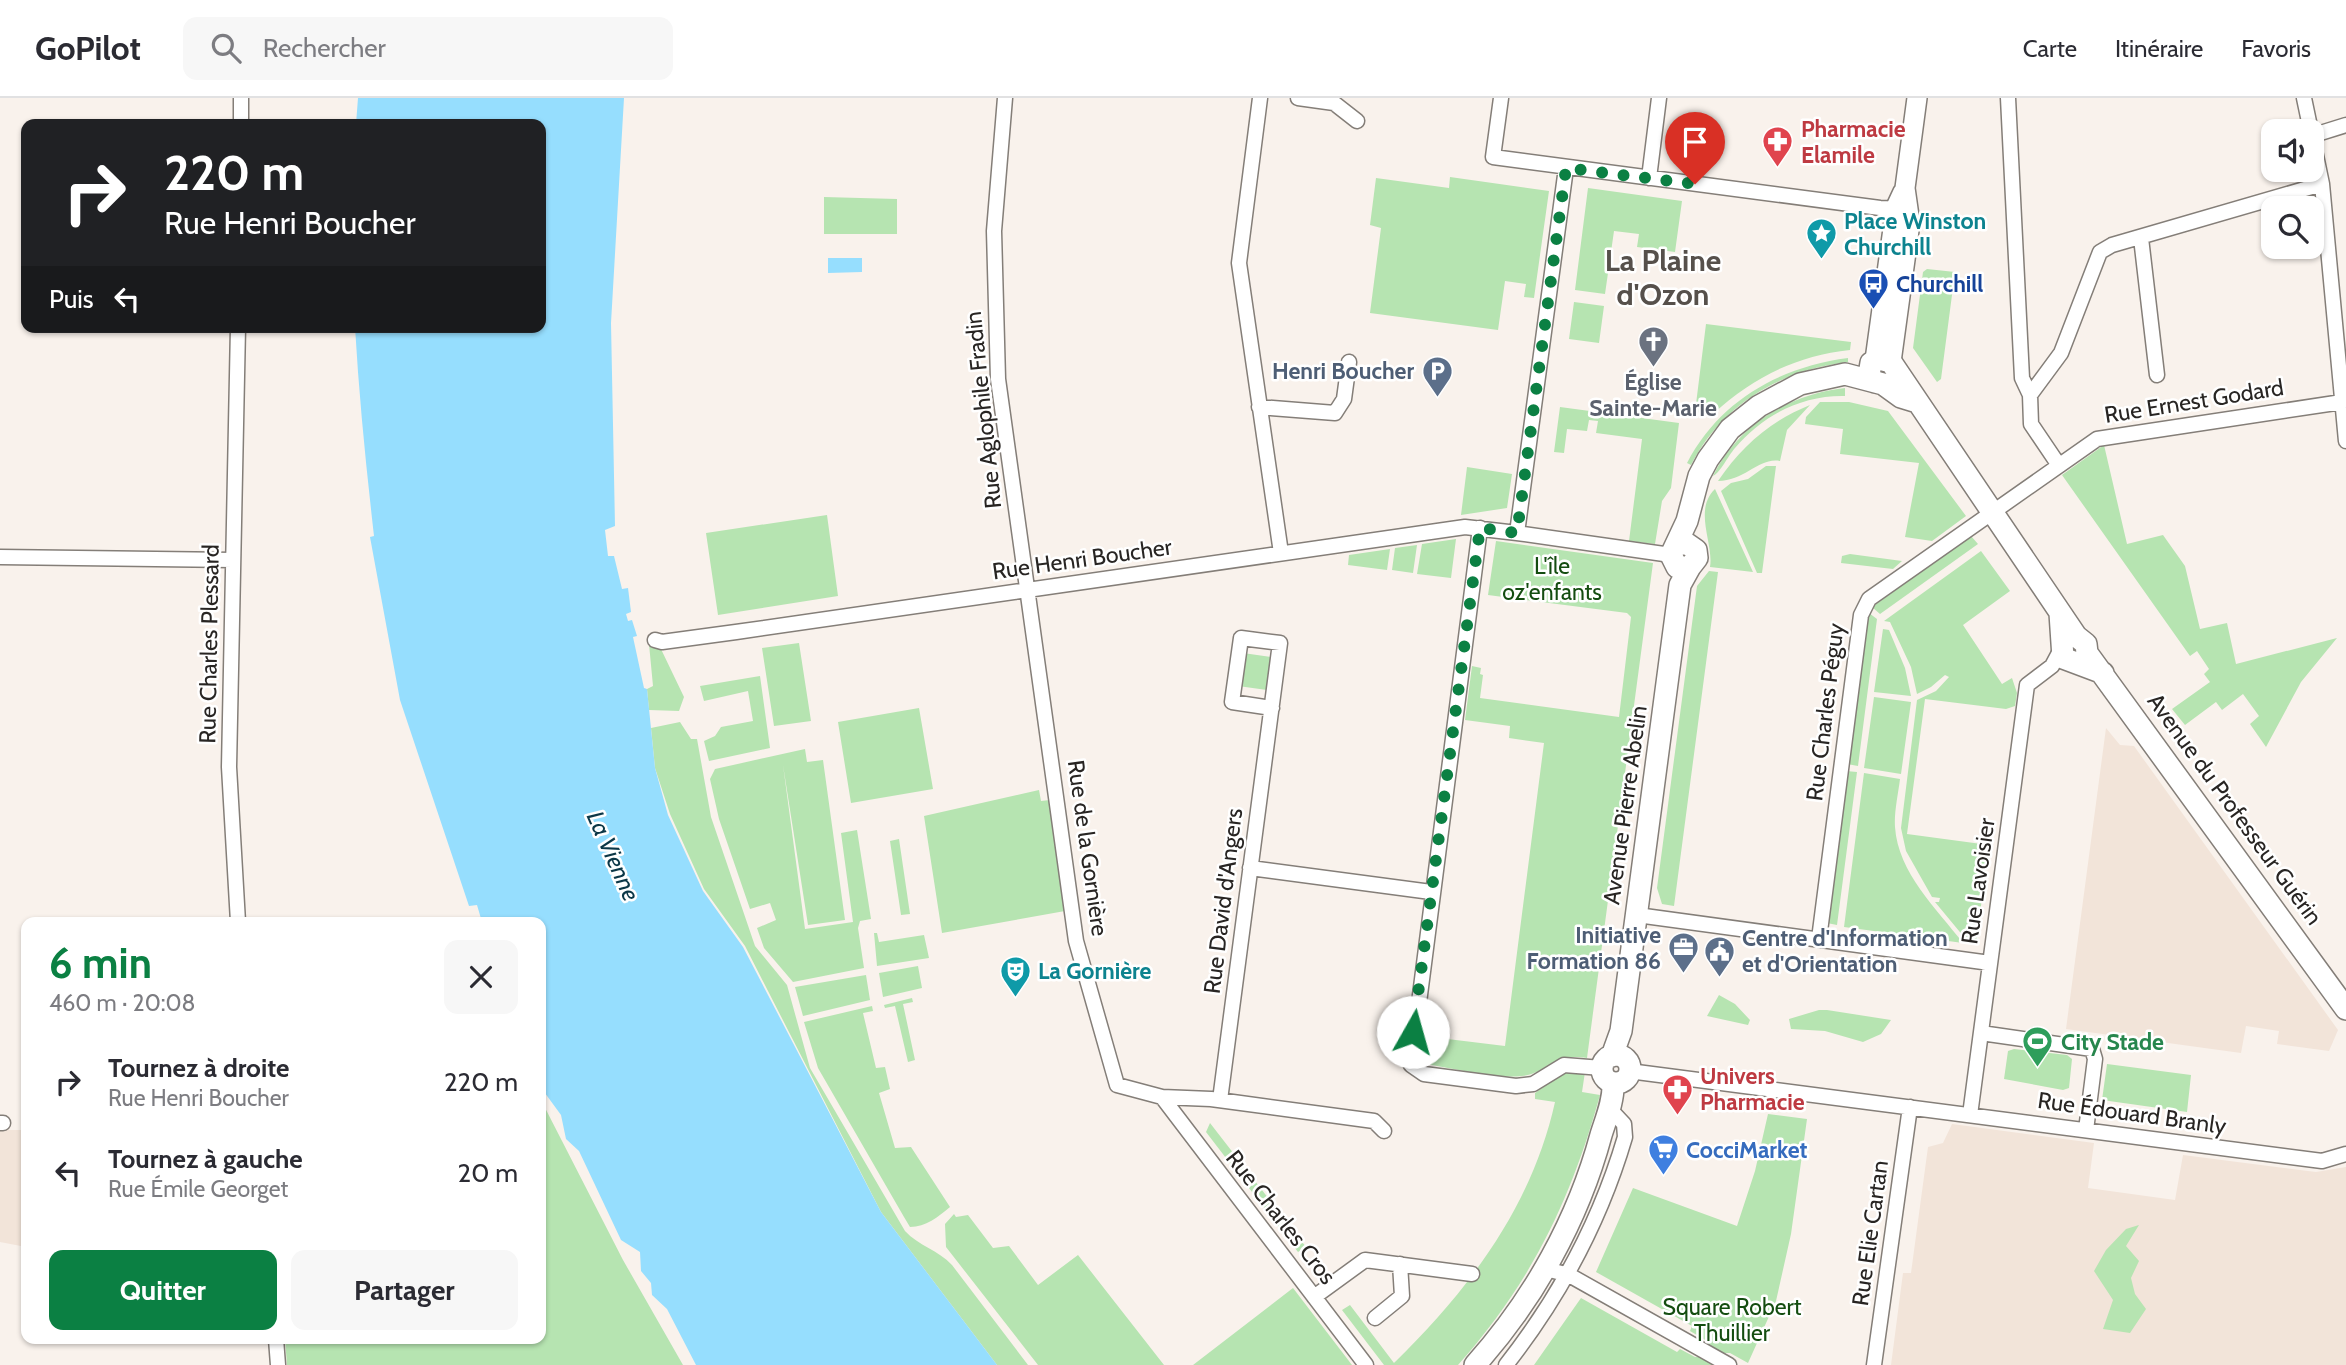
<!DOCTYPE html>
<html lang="fr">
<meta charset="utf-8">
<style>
body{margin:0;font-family:Cabin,sans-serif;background:#f7f7f7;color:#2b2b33;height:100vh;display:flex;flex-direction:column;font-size:26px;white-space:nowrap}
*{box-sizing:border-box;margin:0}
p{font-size:23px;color:#7c7c81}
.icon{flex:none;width:38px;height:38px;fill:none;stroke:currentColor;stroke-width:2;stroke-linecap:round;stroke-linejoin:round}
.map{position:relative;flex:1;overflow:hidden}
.sheet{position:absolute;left:21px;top:819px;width:525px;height:427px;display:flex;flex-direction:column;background:#fff;border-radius:14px;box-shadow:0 2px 5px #0004}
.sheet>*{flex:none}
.guide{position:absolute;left:21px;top:21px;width:525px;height:214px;border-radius:14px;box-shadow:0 2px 5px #0004;background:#202124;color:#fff;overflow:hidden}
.fabs{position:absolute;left:2261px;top:21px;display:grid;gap:14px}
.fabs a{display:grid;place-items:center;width:63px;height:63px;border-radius:14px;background:#fff;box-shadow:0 2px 5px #0004;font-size:35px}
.pin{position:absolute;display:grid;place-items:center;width:60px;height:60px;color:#fff;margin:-72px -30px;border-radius:50% 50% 50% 0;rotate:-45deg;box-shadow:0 0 7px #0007}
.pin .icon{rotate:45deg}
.me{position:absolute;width:77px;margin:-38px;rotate:7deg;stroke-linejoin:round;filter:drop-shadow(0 0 5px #0008)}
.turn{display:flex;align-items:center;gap:24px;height:147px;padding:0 28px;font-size:32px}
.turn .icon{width:91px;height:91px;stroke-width:2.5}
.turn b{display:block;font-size:49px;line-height:60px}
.then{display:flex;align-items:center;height:66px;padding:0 28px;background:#0003;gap:14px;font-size:26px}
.round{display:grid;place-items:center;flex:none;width:74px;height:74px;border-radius:14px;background:#f7f7f7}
.headline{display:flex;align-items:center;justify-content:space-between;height:119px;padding:0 28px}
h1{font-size:42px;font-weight:700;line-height:52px;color:#0b8043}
.cta{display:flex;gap:14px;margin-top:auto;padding:14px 28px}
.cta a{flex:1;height:80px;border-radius:14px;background:#0b8043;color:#fff;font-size:28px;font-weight:700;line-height:80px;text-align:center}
.cta a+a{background:#f7f7f7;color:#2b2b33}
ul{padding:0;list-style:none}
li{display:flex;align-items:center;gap:21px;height:91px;padding:0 28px}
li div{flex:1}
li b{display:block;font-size:26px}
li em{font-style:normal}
header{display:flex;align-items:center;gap:42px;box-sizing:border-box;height:98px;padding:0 35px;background:#fff;border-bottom:2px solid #e1e1e2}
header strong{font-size:33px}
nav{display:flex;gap:38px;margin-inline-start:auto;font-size:24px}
.search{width:490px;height:63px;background:#f7f7f7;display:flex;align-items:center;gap:18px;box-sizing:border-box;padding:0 24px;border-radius:14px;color:#7c7c81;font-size:26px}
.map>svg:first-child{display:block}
</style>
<header>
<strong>GoPilot</strong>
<div class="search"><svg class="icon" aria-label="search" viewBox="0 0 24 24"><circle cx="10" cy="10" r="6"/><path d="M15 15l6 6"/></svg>Rechercher</div>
<nav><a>Carte</a><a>Itinéraire</a><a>Favoris</a></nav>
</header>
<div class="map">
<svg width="2346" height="1267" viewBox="0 0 2346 1267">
<rect width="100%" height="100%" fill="#f9f2ec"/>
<!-- built -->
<path fill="#f2e4d9" d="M2106 630 2120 647 2134 648 2338 932 2329 953 2277 946 2279 933 2246 928 2241 955 2066 931Z
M1952 1026 2094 1045 2088 1090 2175 1102 2183 1057 2316 1074 2346 1069V1267H1891L1903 1175H1911L1928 1049 1943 1045Z
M0 1032H26V1149L0 1144Z"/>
<!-- green -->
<path fill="#b6e4b1" d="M1450 79 1549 93 1534 200 1524 199 1526 186 1505 183 1498 232 1370 215 1381 130 1370 127 1376 80 1449 90Z
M1588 90 1682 103 1675 154 1637 149 1639 136 1614 133 1605 196 1575 192Z
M824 99 897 101V136H824Z
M1927 171 1955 174 1941 281 1937 284 1913 250 1923 174Z
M1574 204 1604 208 1599 245 1569 241Z
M1706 226 1851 244 1850 252C1796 258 1753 279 1713 316L1695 314Z
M1848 260V264C1781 272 1722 306 1691 367L1687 365C1720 302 1780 269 1848 260Z
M1845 290V298C1802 297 1763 317 1735 350 1728 358 1720 375 1713 378 1738 327 1789 296 1845 290Z
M1820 304H1849L1888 313 1966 418 1932 443 1905 439 1919 365 1840 356 1843 331 1805 326 1806 319Z
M1810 307 1787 332 1780 363C1759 359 1745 383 1718 383 1742 348 1770 323 1810 307Z
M1560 309 1679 325 1671 390 1662 403 1655 446 1629 443 1642 341 1596 335 1598 323 1589 322 1587 333 1567 331 1564 355 1554 354Z
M2104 347 2127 446 2163 437 2185 468 2200 531 2227 525 2236 566 2337 540 2301 584 2266 649 2250 626 2259 618 2243 596 2222 612 2216 604 2185 627 2172 611 2210 584 2204 576 2209 571 2197 553 2190 558 2062 377Z
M1766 368H1776L1762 475H1757L1721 393 1731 385 1748 381Z
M1467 369 1512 376 1507 410 1461 417Z
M1715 391 1753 474 1710 469C1714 446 1693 412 1715 391Z
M827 417 838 498 718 517 706 435Z
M1971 438 1978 446 1880 516 1872 509Z
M1456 441 1451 480 1417 476 1422 446Z
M1496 443 1653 465 1587 960C1550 954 1549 975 1522 978 1494 981 1453 970 1425 966L1420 960 1423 938 1505 948 1544 645 1509 640 1510 628 1465 622 1472 568 1481 570 1480 576 1483 577 1480 600 1619 619 1631 519 1627 515 1488 497Z
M1417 447 1413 475 1392 472 1395 450Z
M1390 451 1387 472 1348 467 1349 457Z
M1981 453 2010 493 1963 527 2002 586 2012 580 2017 595 2015 608 2006 611 1925 601 1907 736 1989 747 1976 846 1969 845 1970 840 1964 839 1935 804H1939L1940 800 1932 799 1906 753 1901 730 1917 602 1936 593 1949 579 1945 577 1931 589 1917 596 1911 569 1890 524 1884 523Z
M1850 456 1902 463 1893 471 1841 465 1842 458Z
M1709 473 1718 474 1674 808 1662 806 1657 790 1697 488Z
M1869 515 1877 521 1858 668 1847 666Z
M1883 531 1889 532 1905 570 1911 598 1874 594Z
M799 545 811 623 774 628 762 550Z
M649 546 660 549 684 599 679 613 649 612 647 591 653 588Z
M1243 555 1271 559 1267 592 1238 588Z
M760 578 770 650 709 663 704 643 715 638 721 629 753 623 748 593 704 603 700 588Z
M1874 599 1911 604 1901 676 1864 670Z
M919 610 933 691 851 705 838 624Z
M680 624 691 641H697L711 719 755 848 787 887 810 970 905 1133C919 1148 938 1152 952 1167L1028 1267H997L881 1114 745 848 704 791 670 716 655 670 651 630Z
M805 651 807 664 823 662 845 822 808 827 783 667 805 831 853 824 841 735 857 732 871 821 860 823 858 830 864 870 793 884 764 850 757 830 776 822 770 805 750 811 719 721 710 681 715 671Z
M1846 673 1857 674 1837 827 1827 825Z
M1864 675 1900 681C1898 697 1894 714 1895 729 1898 775 1937 811 1963 845L1844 829Z
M1039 692 1041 703 1050 702 1065 813 942 835 924 718Z
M899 741 910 816 901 817 890 743Z
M874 835H877L879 844 924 837 929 860 877 868Z
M918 868 922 890 883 899 879 875Z
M866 877 870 902 803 918 795 889Z
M1719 897 1735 906 1750 922 1748 927 1707 918Z
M912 900 913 904 903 906 915 962 908 964 895 908 885 910 884 907Z
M872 908 873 913 863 915 876 970 885 969 890 991 879 995 895 1050 911 1049 950 1109C938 1119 926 1129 910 1129L904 1119 818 970 804 924Z
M1819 912H1827L1891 922 1881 936 1863 944 1825 933 1791 931 1789 921Z
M2014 951 2067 957 2072 961 2069 990 2063 992 2004 981 2008 953Z
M2107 966 2191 977 2187 1014 2102 1002Z
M1566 973 1585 974 1582 994 1600 997C1571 1102 1531 1185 1458 1267H1384L1342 1212 1350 1207 1394 1265C1469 1192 1532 1108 1555 1004L1535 1001V995Z
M541 1002 623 1162 683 1267H287L285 1241H541Z
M1768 1016 1807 1021 1791 1136 1776 1203 1748 1265 1730 1255H1723L1717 1267H1534L1581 1200 1677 1254 1680 1251 1695 1259 1702 1258 1707 1243 1690 1233 1692 1228 1596 1174 1633 1090 1737 1128 1755 1073Z
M1210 1025 1306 1149 1298 1154 1206 1034Z
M954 1116 956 1119 968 1117 993 1150 1009 1148 1038 1187 1078 1157 1164 1267H1038L946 1149 945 1126Z
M2139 1127 2126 1148 2139 1163 2131 1180 2135 1196 2146 1211 2130 1235 2103 1231 2113 1202 2094 1173 2106 1152 2126 1131Z
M1293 1190 1352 1267H1193Z"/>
<!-- water -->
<path fill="#96defe" d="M358 0H624L611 225 615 428 605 432 608 458H614L622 491 628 490 631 514 626 516 628 523 632 522 637 538 633 539 644 590 647 591 655 670 668 717 703 793 743 849 881 1114 997 1267H696L667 1211 652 1197 651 1185 641 1173 640 1154 621 1142 579 1053 566 1041 561 1017 542 991 541 824H482L477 807 469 808 400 602 370 439 374 438C366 368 359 298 355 229H541V26H356Z
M828 160H862V174L828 175Z"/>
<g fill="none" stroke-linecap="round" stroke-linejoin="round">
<defs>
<path id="minor" d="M1005 0 994 133 998 281 1076 843 1117 987 1162 999 1211 1001 1374 1023 1384 1033
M1260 0 1239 165 1281 455
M1298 0 1334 5 1357 23
M1501 0 1493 59 1880 110 1904 111
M2008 0 2022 280 2030 297 2031 326 2058 366
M2304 0 2322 86 2346 343
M241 26V0
M2314 37 2346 27
M1566 70 1517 435 1671 457
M1649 80 1659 0
M2141 140 2157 277
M238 229 229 669 238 824
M2030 297 2061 255 2100 154 2112 147 2322 86
M1259 309 1335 315 1344 301 1349 264
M1480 430 1411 967 1424 976 1516 988 1533 986 1564 967 1602 970
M0 459 233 462
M655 542 662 544 736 534 1465 429 1517 435
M1250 770 1431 794
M1637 817 1990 865
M1819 841 1861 517 1869 501 2097 341 2342 304
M1981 935 2092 951 2095 961 2086 1032
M1629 973 2322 1063 2346 1056
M1162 999 1366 1267
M1220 1002C1240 850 1260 697 1280 545L1241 540 1232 604 1272 610
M1970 1017 2027 587 2052 568 2060 553
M0 1025H3
M1546 1171 1569 1177 1729 1267
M1314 1199 1365 1162 1472 1176
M1375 1220 1402 1198 1400 1166
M276 1241 278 1267
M1506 1267C1561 1197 1600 1124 1625 1039L1624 1026 1609 1010
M1874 1267 1910 1009"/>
<path id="secondary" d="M1875 262 1896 109 1903 94
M1891 264 1910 125 1905 90 1917 0"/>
<path id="primary" d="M1875 284 1869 277 1871 265 1879 261 1891 264 2076 538 2086 546 2087 555 2346 911
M1678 447 1686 445 1696 452 1697 460 1690 469H1677L1671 457 1687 423 1699 378 1708 361 1730 331 1759 308 1800 286 1845 276 1883 286 1901 299 1914 303
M2060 515 2063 560 2103 575
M1602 971a14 14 0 1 1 28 0a14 14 0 1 1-28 0Z
M1612 958 1621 933 1680 487 1690 469
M1475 1267C1534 1201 1578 1122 1601 1037 1606 1021 1614 1002 1613 985"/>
</defs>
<!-- minor casing -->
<use href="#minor" stroke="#847e78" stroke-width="17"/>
<!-- secondary casing -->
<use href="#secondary" stroke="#847e78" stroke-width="22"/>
<!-- primary casing -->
<use href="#primary" stroke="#847e78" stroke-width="24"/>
<!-- minor -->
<use href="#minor" stroke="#fff" stroke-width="14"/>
<!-- secondary -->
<use href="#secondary" stroke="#fff" stroke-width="19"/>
<!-- primary -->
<use href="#primary" stroke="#fff" stroke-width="21"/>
</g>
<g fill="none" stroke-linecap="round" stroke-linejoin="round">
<!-- route -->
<path stroke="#0b8043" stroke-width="12" stroke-dasharray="0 21.6" d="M1413 934 1480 430 1517 435 1566 70 1695 86"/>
</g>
<!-- icons -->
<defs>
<symbol id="pharmacy-pin" viewBox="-11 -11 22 30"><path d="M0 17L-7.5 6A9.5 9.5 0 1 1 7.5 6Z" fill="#e0444e" stroke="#fff"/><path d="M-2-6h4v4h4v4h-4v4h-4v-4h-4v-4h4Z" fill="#fff"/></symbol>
<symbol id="sight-pin" viewBox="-11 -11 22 30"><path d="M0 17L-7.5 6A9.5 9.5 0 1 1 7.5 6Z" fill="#0f9aa8" stroke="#fff"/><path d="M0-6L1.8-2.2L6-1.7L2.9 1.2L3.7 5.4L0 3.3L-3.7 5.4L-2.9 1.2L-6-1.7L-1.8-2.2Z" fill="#fff"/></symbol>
<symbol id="bus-pin" viewBox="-11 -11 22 30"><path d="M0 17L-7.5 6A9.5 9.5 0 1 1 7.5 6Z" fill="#1a4fb4" stroke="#fff"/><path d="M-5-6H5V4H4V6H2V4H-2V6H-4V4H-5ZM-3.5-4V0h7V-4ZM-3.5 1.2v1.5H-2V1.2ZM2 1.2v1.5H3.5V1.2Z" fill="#fff"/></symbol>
<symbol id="church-pin" viewBox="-11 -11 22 30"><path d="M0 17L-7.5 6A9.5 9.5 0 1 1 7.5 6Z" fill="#6b7280" stroke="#fff"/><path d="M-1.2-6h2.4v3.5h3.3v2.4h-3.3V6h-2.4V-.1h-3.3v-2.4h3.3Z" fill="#fff"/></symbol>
<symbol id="parking-pin" viewBox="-11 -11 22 30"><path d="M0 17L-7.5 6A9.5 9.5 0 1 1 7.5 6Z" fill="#5c6f8a" stroke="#fff"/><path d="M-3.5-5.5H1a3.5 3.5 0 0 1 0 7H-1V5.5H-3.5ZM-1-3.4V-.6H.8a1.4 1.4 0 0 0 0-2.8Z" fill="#fff"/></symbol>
<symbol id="office-pin" viewBox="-11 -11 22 30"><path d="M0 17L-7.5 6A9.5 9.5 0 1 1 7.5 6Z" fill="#5c6f8a" stroke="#fff"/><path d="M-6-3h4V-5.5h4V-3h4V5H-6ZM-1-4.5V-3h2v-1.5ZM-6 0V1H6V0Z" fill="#fff"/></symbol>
<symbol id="civic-pin" viewBox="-11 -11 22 30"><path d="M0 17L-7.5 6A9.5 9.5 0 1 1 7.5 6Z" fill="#5c6f8a" stroke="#fff"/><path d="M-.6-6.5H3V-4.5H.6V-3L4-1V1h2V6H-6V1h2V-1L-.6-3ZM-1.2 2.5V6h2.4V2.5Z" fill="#fff"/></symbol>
<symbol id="theatre-pin" viewBox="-11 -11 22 30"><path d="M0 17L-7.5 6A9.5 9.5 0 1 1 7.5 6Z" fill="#0f9aa8" stroke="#fff"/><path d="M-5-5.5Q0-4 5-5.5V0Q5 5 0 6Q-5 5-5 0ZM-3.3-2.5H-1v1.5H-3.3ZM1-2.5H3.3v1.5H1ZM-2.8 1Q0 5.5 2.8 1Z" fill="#fff"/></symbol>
<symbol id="stadium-pin" viewBox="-11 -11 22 30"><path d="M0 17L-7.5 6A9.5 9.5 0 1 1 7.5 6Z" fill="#2e9e5b" stroke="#fff"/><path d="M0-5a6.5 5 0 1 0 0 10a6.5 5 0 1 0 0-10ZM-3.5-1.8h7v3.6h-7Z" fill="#fff"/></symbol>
<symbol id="supermarket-pin" viewBox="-11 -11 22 30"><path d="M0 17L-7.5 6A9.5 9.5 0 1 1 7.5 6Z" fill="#3f7fe0" stroke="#fff"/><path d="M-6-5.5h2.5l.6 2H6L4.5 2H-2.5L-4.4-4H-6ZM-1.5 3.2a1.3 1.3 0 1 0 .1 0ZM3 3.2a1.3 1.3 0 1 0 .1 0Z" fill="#fff"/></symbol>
</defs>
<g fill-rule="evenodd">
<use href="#pharmacy-pin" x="1760" y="26" width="35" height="47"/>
<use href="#sight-pin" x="1804" y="118" width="35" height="47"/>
<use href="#bus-pin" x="1856" y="168" width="35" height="47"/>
<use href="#church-pin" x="1636" y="226" width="35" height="47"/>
<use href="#parking-pin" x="1420" y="256" width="35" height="47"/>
<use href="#office-pin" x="1666" y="832" width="35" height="47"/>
<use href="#civic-pin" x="1702" y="836" width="35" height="47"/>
<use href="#theatre-pin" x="998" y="856" width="35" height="47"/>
<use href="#stadium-pin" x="2020" y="926" width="35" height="47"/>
<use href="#pharmacy-pin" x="1660" y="974" width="35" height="47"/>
<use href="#supermarket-pin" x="1646" y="1034" width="35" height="47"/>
</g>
<g text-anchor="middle" stroke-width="5" stroke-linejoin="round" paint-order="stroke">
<!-- health labels -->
<g font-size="23" font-weight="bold" fill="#be3a42" stroke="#fff" text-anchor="start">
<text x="1801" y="39">Pharmacie<tspan x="1801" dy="26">Elamile</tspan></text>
<text x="1700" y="986">Univers<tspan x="1700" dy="26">Pharmacie</tspan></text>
</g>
<!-- culture labels -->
<g font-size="23" font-weight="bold" fill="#0d838f" stroke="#fff" text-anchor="start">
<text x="1844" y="131">Place Winston<tspan x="1844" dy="26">Churchill</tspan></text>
<text x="1038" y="881">La Gornière</text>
</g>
<!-- transit labels -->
<g font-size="23" font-weight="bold" fill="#164399" stroke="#fff" text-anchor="start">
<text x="1896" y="194">Churchill</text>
</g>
<!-- service labels -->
<g font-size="23" font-weight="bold" fill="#4e5e75" stroke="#fff" text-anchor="end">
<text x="1414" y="281">Henri Boucher</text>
<text x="1661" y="845">Initiative<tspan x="1661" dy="26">Formation 86</tspan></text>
<text x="1742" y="848" text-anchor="start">Centre d'Information<tspan x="1742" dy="26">et d'Orientation</tspan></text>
</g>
<!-- worship labels -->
<g font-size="23" font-weight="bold" fill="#5b616d" stroke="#fff">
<text x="1653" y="292">Église<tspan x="1653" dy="26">Sainte-Marie</tspan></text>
</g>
<!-- street labels -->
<g font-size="23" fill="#282523" stroke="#fff">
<text transform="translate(2194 303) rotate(-9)" y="8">Rue Ernest Godard</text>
<text transform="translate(983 312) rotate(-96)" y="8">Rue Aglophile Fradin</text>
<text transform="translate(1082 461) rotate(-8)" y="8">Rue Henri Boucher</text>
<text transform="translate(209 546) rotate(-89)" y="8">Rue Charles Plessard</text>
<text transform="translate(1825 614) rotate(-83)" y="8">Rue Charles Péguy</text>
<text transform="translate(1625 707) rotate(-82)" y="8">Avenue Pierre Abelin</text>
<text transform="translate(2235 711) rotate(54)" y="8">Avenue du Professeur Guérin</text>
<text transform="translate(1088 750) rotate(82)" y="8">Rue de la Gornière</text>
<text transform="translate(1978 783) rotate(-82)" y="8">Rue Lavoisier</text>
<text transform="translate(1223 803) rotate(-83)" y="8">Rue David d'Angers</text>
<text transform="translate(2132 1015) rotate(8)" y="8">Rue Édouard Branly</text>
<text transform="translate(1281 1119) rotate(52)" y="8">Rue Charles Cros</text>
<text transform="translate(1870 1135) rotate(-82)" y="8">Rue Elie Cartan</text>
</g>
<!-- park labels -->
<g font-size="23" fill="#144d10" stroke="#fff">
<text x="1552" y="476">L'île<tspan x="1552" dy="26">oz'enfants</tspan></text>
<text x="1732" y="1217">Square Robert<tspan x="1732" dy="26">Thuillier</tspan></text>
</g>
<!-- leisure labels -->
<g font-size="23" font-weight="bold" fill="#27864d" stroke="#fff" text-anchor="start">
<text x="2061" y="952">City Stade</text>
</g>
<!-- shop labels -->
<g font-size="23" font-weight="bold" fill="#366cbe" stroke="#fff" text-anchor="start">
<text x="1686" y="1060">CocciMarket</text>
</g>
<!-- water labels -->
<g font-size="24" font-style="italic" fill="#0b3747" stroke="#fff">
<text transform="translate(613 758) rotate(66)" y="8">La Vienne</text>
</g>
<!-- district labels -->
<g font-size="30" font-weight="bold" fill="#56504b" stroke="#fff">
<text x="1663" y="173">La Plaine<tspan x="1663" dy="34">d'Ozon</tspan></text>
</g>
</g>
</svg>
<div class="fabs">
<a><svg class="icon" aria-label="sound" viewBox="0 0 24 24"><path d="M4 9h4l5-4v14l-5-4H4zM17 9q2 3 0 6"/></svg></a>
<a><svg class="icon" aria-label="search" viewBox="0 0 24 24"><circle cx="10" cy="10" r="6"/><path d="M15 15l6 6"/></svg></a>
</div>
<div class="pin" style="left:1695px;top:86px;background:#d93025"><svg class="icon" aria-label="arrive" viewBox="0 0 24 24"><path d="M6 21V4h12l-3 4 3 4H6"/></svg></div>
<svg class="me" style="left:1413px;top:934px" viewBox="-20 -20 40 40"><circle r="19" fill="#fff"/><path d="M0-13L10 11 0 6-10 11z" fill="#0b8043"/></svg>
<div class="guide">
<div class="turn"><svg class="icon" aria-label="right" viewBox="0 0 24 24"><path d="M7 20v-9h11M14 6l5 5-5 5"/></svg><div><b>220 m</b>Rue Henri Boucher</div></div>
<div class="then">Puis<svg class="icon" aria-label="left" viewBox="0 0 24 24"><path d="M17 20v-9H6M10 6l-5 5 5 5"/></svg></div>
</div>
<section class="sheet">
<div class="headline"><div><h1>6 min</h1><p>460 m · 20:08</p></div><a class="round"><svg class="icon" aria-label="close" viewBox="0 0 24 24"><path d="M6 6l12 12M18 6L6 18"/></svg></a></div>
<ul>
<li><svg class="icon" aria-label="right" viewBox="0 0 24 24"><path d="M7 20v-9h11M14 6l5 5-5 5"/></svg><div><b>Tournez à droite</b><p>Rue Henri Boucher</p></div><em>220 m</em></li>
<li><svg class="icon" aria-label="left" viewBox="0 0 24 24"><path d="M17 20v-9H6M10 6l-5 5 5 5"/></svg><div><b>Tournez à gauche</b><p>Rue Émile Georget</p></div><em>20 m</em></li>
</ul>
<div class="cta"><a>Quitter</a><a>Partager</a></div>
</section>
</div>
